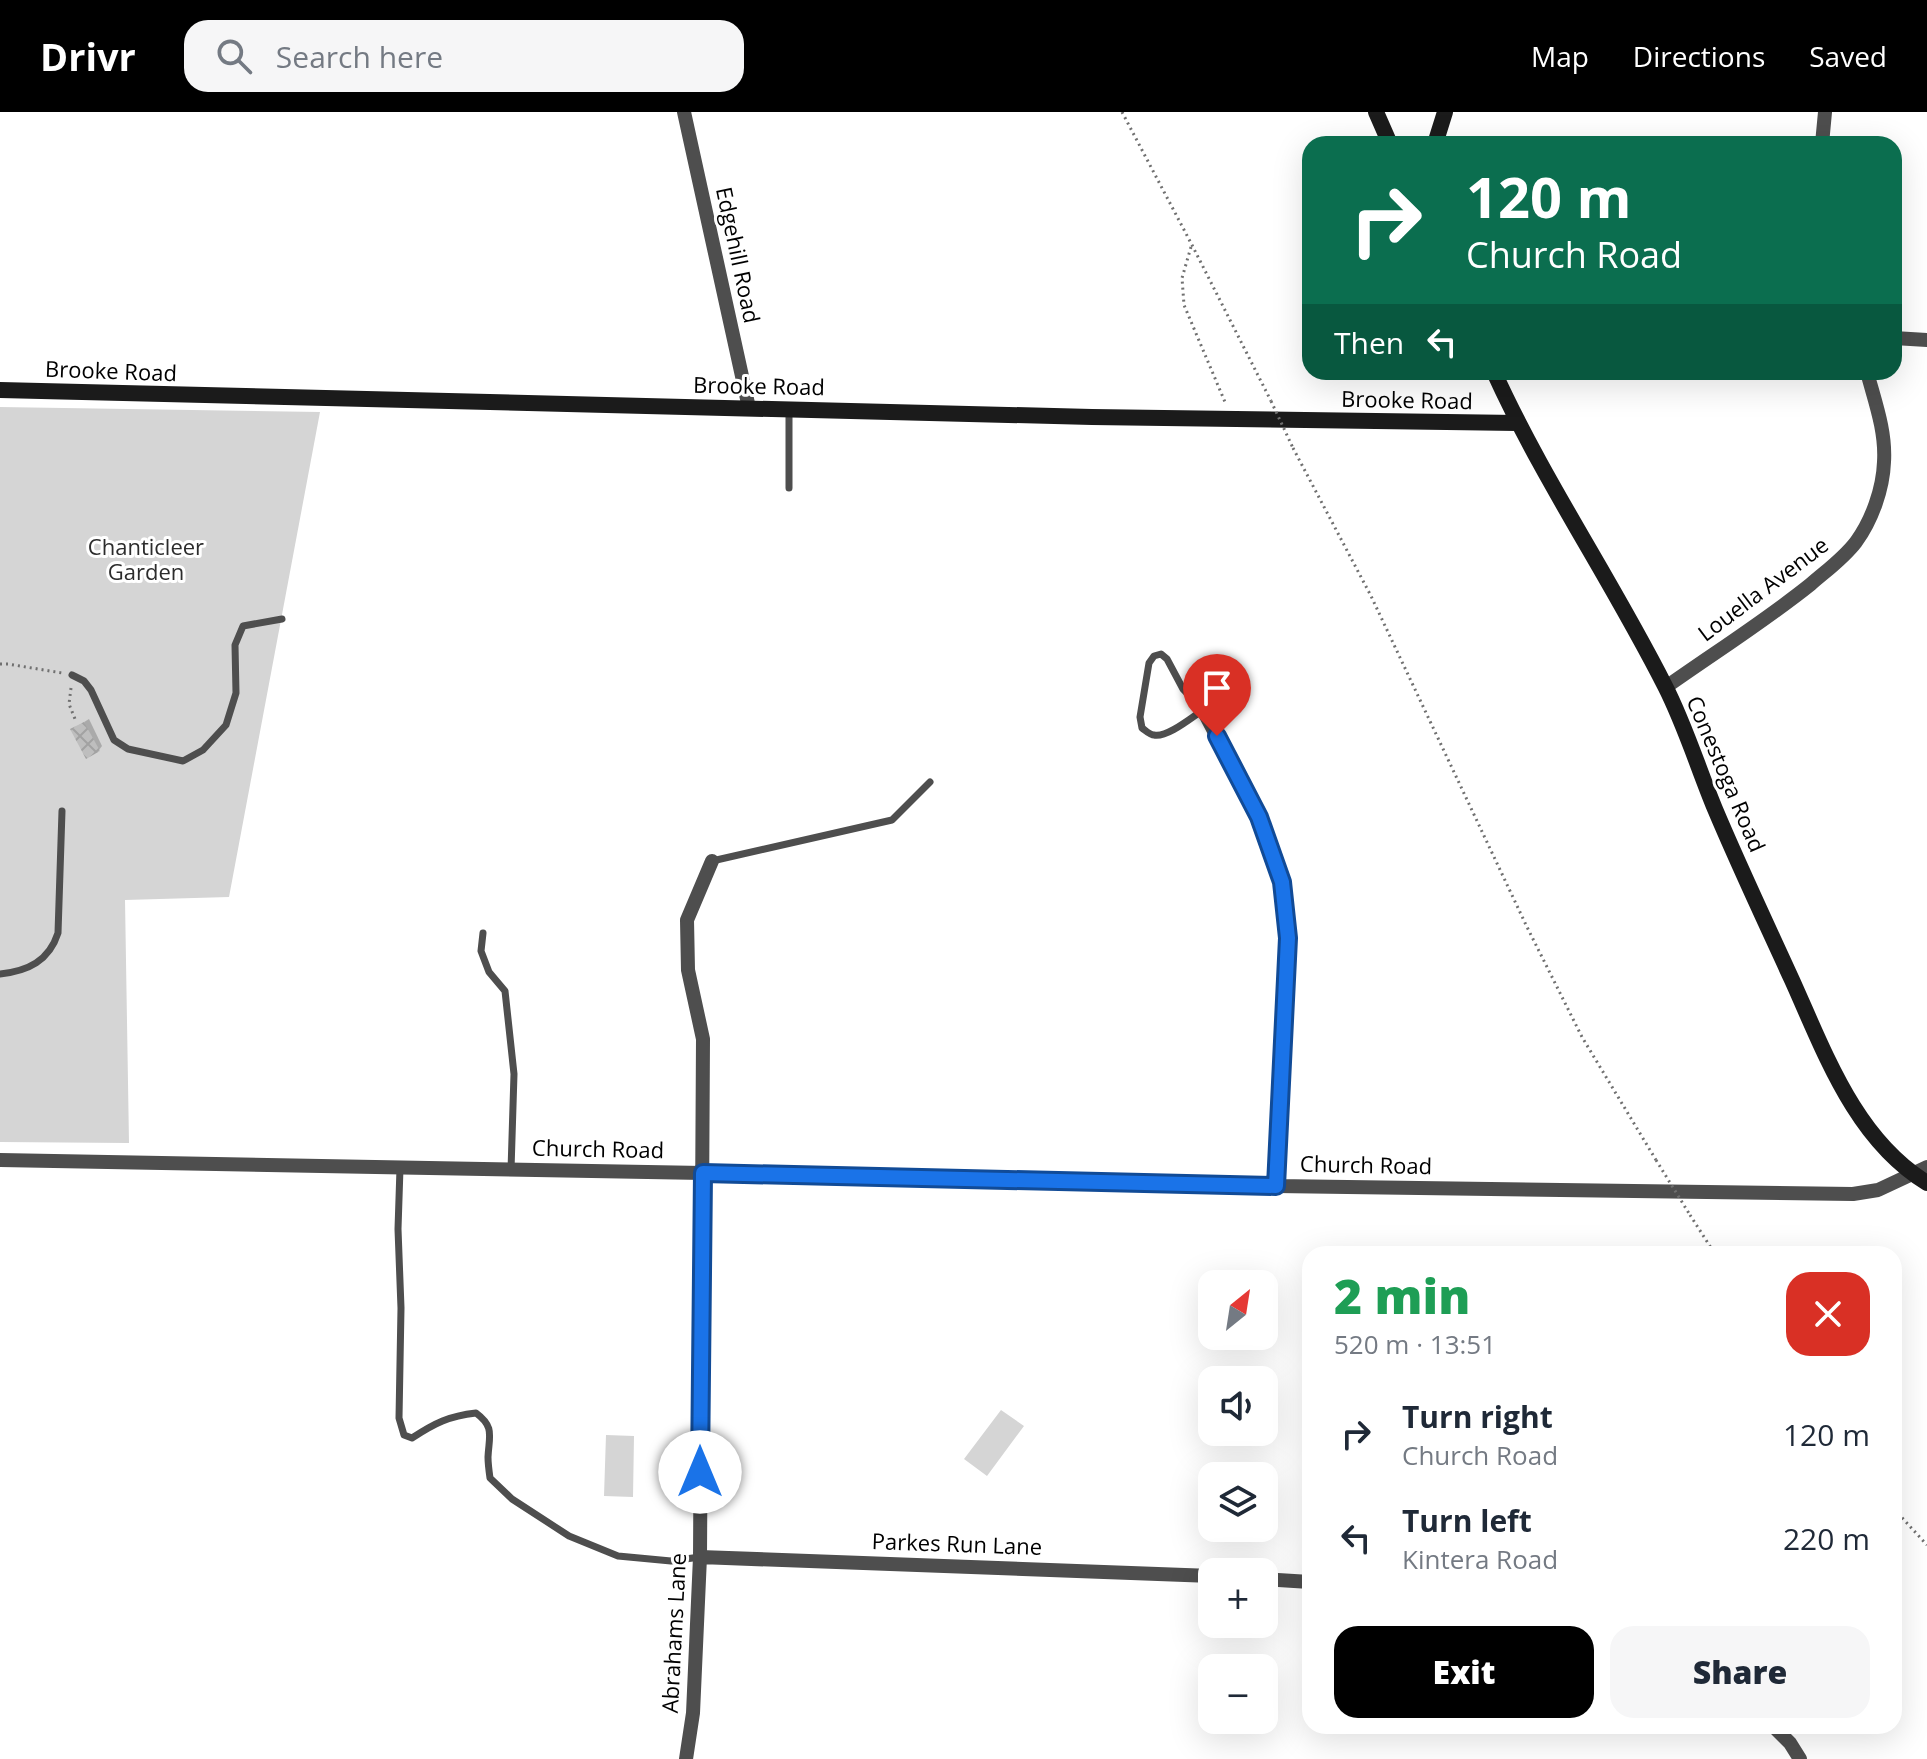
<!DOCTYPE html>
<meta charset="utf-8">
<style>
body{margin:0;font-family:"Open Sans",sans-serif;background:#f6f6f7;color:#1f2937;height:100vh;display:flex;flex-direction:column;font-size:30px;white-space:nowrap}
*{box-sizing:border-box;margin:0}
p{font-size:26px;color:#747a83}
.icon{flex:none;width:44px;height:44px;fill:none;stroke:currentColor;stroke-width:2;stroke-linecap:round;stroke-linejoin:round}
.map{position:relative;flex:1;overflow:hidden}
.drawer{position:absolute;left:1302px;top:1134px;width:600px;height:488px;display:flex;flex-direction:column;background:#fff;border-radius:24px;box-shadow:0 8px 32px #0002}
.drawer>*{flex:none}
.banner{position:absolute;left:1302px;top:24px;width:600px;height:244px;border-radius:24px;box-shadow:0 8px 32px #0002;background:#0b6e4f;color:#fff;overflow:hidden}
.needle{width:52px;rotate:30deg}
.controls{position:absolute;left:1198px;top:1158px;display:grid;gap:16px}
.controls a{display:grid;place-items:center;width:80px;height:80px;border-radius:16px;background:#fff;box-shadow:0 8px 32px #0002;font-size:40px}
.pin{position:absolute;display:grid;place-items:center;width:68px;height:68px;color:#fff;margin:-82px -34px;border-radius:50% 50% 50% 0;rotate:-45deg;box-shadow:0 0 8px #0007}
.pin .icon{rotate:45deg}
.me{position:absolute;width:88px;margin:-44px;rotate:0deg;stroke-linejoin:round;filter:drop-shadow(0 0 6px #0008)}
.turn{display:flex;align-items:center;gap:28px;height:168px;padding:0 32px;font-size:36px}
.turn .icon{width:104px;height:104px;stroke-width:2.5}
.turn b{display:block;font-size:56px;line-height:68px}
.then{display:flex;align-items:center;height:76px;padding:0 32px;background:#0003;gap:16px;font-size:30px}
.round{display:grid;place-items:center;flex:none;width:84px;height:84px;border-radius:24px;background:#f6f6f7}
.summary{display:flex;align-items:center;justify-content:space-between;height:136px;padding:0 32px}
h1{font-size:48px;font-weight:800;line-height:60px;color:#1e9e55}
.primary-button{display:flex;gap:16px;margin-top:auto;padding:16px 32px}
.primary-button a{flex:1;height:92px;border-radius:24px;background:#000;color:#fff;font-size:32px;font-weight:800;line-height:92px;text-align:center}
.primary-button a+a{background:#f6f6f7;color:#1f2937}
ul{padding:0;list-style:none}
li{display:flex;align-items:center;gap:24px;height:104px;padding:0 32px}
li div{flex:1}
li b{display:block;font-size:30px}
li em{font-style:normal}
header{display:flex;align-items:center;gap:48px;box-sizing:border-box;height:112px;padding:0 40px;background:#000;color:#fff}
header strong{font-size:38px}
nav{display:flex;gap:44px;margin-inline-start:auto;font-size:28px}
.search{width:560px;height:72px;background:#f6f6f7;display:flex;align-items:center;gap:20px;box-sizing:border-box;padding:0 28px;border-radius:24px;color:#747a83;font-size:30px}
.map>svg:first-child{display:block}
</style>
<header>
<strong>Drivr</strong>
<div class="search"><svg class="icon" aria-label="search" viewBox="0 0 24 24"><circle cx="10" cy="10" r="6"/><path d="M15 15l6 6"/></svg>Search here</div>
<nav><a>Map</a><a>Directions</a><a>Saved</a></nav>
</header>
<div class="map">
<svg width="1927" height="1647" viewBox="0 0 1927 1647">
<defs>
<pattern id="building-cross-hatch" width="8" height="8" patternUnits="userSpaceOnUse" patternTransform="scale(2)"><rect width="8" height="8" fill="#bebebe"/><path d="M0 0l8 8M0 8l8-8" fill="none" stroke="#a2a2a2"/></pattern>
</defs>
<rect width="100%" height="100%" fill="#fff"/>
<!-- garden -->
<path fill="#d5d5d5" d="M0 295 320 300 229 785 125 788 129 1031 0 1030Z
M1001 1298 1024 1314 987 1364 964 1347Z
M606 1323 634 1324 633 1385 604 1384Z"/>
<!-- shadow -->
<path fill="#0003" d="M89 607 102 634 99 638 73 617Z"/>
<!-- building -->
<path fill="url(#building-cross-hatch)" d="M84 610 100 639 86 647 70 617Z"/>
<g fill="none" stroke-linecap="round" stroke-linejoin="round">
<!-- path -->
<path stroke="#707070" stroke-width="3" stroke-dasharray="2 4" stroke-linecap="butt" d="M1122 0 1192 133 1271 289
M1191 135 1182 166 1184 193 1225 290
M1293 336 1371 484 1527 815 1582 925 1656 1048
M0 552H8L62 561
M71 576 69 592 75 607
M1690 1103 1715 1142
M1894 1397 1927 1433"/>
<!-- lane -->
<path stroke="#4e4e4e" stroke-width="7" d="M789 376V299
M1161 542 1167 547 1183 577 1203 598C1192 605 1167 626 1154 623 1150 623 1145 618 1142 616L1140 605 1149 551 1154 544Z
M72 563 84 569 91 578 114 628 128 637 183 649 203 638 226 613 236 581 235 533 243 514 282 507
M712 749 892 708 930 670
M483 821 481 839 489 860 505 879 514 962 511 1058
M0 862C28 859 49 849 58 821L62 699
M400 1056 398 1117 401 1196 399 1306 404 1323 412 1326C435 1311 449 1304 476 1301 495 1315 489 1324 488 1345 488 1352 489 1359 490 1366L512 1387 569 1424 618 1444 671 1449 700 1445"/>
<!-- street -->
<path stroke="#4e4e4e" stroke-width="14" d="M684 0 749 296
M1822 32 1825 0
M1894 226 1927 228
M1666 575C1714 541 1765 509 1811 472 1827 458 1843 447 1856 430 1872 408 1883 377 1884 350 1886 319 1875 290 1867 260
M1203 598 1259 705 1282 770 1288 826 1276 1074
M0 1048 703 1061 1276 1074 1853 1082 1878 1078 1927 1055
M700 1445 1212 1464
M1264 1467 1310 1470
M1773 1614 1790 1631 1800 1647
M686 1647 693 1601 700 1445 703 927 688 858 687 808 712 749"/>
<!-- secondary -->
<path stroke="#1b1b1b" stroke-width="16" d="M1376 0 1390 32
M1435 32 1445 0
M1494 260C1543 368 1611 467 1665 574 1685 613 1698 656 1715 697 1739 754 1766 811 1792 868 1825 941 1855 1027 1927 1071
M0 278 1092 305 1517 311"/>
<!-- path-bridge -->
<path stroke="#707070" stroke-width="3" stroke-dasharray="2 4" stroke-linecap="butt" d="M1271 289 1293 336
M1656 1048 1690 1103"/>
</g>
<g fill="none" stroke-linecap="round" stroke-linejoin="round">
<defs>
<path id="route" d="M700 1360 703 1061 1276 1074 1288 826 1282 770 1259 705 1217 624"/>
</defs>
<!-- route casing -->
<use href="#route" stroke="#114b97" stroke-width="20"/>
<!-- route -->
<use href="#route" stroke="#1a73e8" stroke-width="14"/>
</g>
<g text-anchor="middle" stroke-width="6" stroke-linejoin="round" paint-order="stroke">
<!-- street labels -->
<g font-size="22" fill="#000" stroke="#fff">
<text transform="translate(738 143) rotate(78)" y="8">Edgehill Road</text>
<text transform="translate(111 259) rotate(2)" y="8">Brooke Road</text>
<text transform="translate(759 274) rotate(1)" y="8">Brooke Road</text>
<text transform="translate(1407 288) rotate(1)" y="8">Brooke Road</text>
<text transform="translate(1763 477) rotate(-37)" y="8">Louella Avenue</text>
<text transform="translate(1726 662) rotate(67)" y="8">Conestoga Road</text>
<text transform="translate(598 1037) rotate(1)" y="8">Church Road</text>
<text transform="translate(1366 1053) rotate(1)" y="8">Church Road</text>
<text transform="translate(957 1432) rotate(2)" y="8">Parkes Run Lane</text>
<text transform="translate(674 1521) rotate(-87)" y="8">Abrahams Lane</text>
</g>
<!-- park labels -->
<g font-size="22" fill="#2c2c2c" stroke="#fff">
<text x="146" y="443">Chanticleer<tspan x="146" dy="25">Garden</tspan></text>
</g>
</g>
</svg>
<div class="controls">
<a><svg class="needle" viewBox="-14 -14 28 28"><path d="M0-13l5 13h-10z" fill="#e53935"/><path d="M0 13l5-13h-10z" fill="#747a83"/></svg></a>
<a><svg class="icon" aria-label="sound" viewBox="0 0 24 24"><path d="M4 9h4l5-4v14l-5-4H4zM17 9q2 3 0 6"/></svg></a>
<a><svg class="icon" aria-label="layers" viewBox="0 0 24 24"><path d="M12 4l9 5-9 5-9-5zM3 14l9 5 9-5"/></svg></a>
<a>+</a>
<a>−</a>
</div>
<div class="pin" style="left:1217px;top:624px;background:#d93025"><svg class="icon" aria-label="arrive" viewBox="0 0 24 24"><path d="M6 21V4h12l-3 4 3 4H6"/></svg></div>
<svg class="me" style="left:700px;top:1360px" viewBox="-20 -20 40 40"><circle r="19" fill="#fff"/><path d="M0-13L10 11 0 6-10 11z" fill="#1a73e8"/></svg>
<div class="banner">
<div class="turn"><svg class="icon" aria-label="right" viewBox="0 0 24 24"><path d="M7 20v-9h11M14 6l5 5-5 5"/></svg><div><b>120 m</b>Church Road</div></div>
<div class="then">Then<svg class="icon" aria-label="left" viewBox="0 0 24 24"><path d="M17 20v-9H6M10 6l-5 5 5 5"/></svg></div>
</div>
<section class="drawer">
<div class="summary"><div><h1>2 min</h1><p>520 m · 13:51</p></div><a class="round" style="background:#d93025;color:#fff"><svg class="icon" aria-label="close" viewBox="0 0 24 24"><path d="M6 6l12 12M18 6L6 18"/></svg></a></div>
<ul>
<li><svg class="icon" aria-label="right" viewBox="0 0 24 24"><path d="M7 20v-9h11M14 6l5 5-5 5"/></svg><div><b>Turn right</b><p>Church Road</p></div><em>120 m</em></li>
<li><svg class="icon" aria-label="left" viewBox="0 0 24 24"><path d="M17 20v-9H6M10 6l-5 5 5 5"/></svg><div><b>Turn left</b><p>Kintera Road</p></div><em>220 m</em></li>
</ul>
<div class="primary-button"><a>Exit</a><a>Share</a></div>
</section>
</div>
